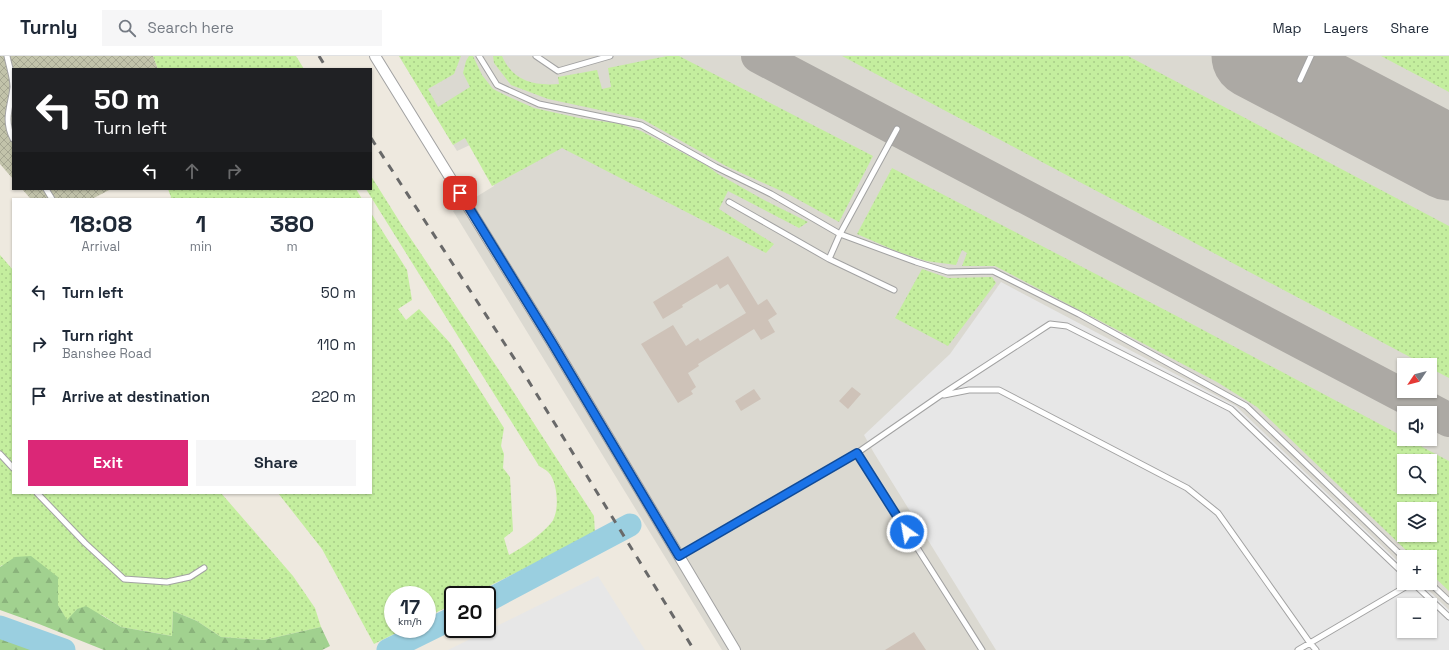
<!DOCTYPE html>
<meta charset="utf-8">
<style>
body{margin:0;font-family:"Space Grotesk",sans-serif;background:#f6f6f7;color:#1f2937;height:100vh;display:flex;flex-direction:column;font-size:15px;white-space:nowrap}
*{box-sizing:border-box;margin:0}
p{font-size:13px;color:#747a83}
.icon{flex:none;width:22px;height:22px;fill:none;stroke:currentColor;stroke-width:2;stroke-linecap:round;stroke-linejoin:round}
.map{position:relative;flex:1;overflow:hidden}
.drawer{position:absolute;left:12px;top:142px;width:360px;height:296px;display:flex;flex-direction:column;background:#fff;border-radius:0px;box-shadow:0 1px 3px #0004}
.drawer>*{flex:none}
.guide{position:absolute;left:12px;top:12px;width:360px;height:122px;border-radius:0px;box-shadow:0 1px 3px #0004;background:#202124;color:#fff;overflow:hidden}
.needle{width:26px;rotate:235deg}
.controls{position:absolute;left:1397px;top:302px;display:grid;gap:8px}
.controls a{display:grid;place-items:center;width:40px;height:40px;border-radius:0px;background:#fff;box-shadow:0 1px 3px #0004;font-size:20px}
.speed{position:absolute;left:384px;top:530px;display:flex;gap:8px;font-size:20px;font-weight:700;text-align:center}
.speed>*{display:grid;place-content:center;width:52px;height:52px;border-radius:50%;background:#fff;box-shadow:0 1px 3px #0004;line-height:1}
.speed small{font-size:10px;font-weight:400}
.speed .limit{border:2px solid #111;border-radius:6px;background:#fff;color:#111}
.pin{position:absolute;display:grid;place-items:center;width:34px;height:34px;color:#fff;margin:-17px;border-radius:8px;box-shadow:0 2px 6px #0006}
.me{position:absolute;width:44px;margin:-22px;rotate:328deg;stroke-linejoin:round;filter:drop-shadow(0 0 3px #0008)}
.turn{display:flex;align-items:center;gap:14px;height:84px;padding:0 16px;font-size:18px}
.turn .icon{width:52px;height:52px;stroke-width:2.5}
.turn b{display:block;font-size:28px;line-height:34px}
.lanes{display:flex;align-items:center;height:38px;padding:0 16px;background:#0003;justify-content:center;gap:20px;direction:ltr}
.lanes .off{opacity:.35}
.eta{display:flex;justify-content:space-evenly;align-items:center;height:68px;text-align:center}
.eta b{font-size:24px;font-weight:700;line-height:28px}
.primary-button{display:flex;gap:8px;margin-top:auto;padding:8px 16px}
.primary-button a{flex:1;height:46px;border-radius:0px;background:#db2777;color:#fff;font-size:16px;font-weight:700;line-height:46px;text-align:center}
.primary-button a+a{background:#f6f6f7;color:#1f2937}
ul{padding:0;list-style:none}
li{display:flex;align-items:center;gap:12px;height:52px;padding:0 16px}
li div{flex:1}
li b{display:block;font-size:15px}
li em{font-style:normal}
header{display:flex;align-items:center;gap:24px;box-sizing:border-box;height:56px;padding:0 20px;background:#fff;border-bottom:1px solid #e0e1e3}
header strong{font-size:19px}
nav{display:flex;gap:22px;margin-inline-start:auto;font-size:14px}
.search{width:280px;height:36px;background:#f6f6f7;display:flex;align-items:center;gap:10px;box-sizing:border-box;padding:0 14px;border-radius:0px;color:#747a83;font-size:15px}
.map>svg:first-child{display:block}
</style>
<header>
<strong>Turnly</strong>
<div class="search"><svg class="icon" aria-label="search" viewBox="0 0 24 24"><circle cx="10" cy="10" r="6"/><path d="M15 15l6 6"/></svg>Search here</div>
<nav><a>Map</a><a>Layers</a><a>Share</a></nav>
</header>
<div class="map">
<svg width="1449" height="594" viewBox="0 0 1449 594">
<defs>
<pattern id="construction-cross-hatch" width="8" height="8" patternUnits="userSpaceOnUse"><rect width="8" height="8" fill="#c2c3aa"/><path d="M0 0l8 8M0 8l8-8" fill="none" stroke="#a6a792"/></pattern>
<pattern id="grass-dots" width="8" height="8" patternUnits="userSpaceOnUse"><rect width="8" height="8" fill="#c4ee9e"/><path d="M2 2h.1M6 6h.1" fill="none" stroke="#a8cc88" stroke-width="1.8" stroke-linecap="round"/></pattern>
<pattern id="forest-firs" width="22" height="20" patternUnits="userSpaceOnUse"><rect width="22" height="20" fill="#a1d18f"/><path d="M5 1l3.5 6h-7zM16 11l3.5 6h-7z" fill="#8ab37b"/></pattern>
</defs>
<rect width="100%" height="100%" fill="#eee9df"/>
<!-- airport -->
<path fill="#dbd9d1" fill-rule="evenodd" d="M399 0H1449V594H722L453 155 494 130 470 89 457 95ZM1404 309H1430V335H1404ZM1404 357H1430V383H1404ZM1404 405H1430V431H1404ZM1404 453H1430V479H1404ZM1404 501H1430V527H1404ZM1404 549H1430V575H1404Z"/>
<!-- construction -->
<path fill="url(#construction-cross-hatch)" d="M0 0H153L158 13H13V123L0 108Z
M22 133H111L92 143H31Z"/>
<!-- grass -->
<path fill="url(#grass-dots)" fill-rule="evenodd" d="M153 0H296L304 13H158Z
M399 0H461L454 18 428 33 438 51 470 31 463 17 466 5 469 0H473L482 19 493 33 507 40 534 52 579 62 621 68 641 75 706 109 718 118 764 144 808 166 799 172 728 135 719 153 774 188 766 197 562 92 492 130 465 82 453 89Z
M493 0H502C513 25 533 30 559 28L558 21 597 14 602 33 611 31 608 12 667 0H679L873 100 839 166 788 138 726 110 642 63 548 43 511 29 494 7Z
M842 0H1128L1449 170V322L1430 312V309H1425Z
M1381 0H1449V36Z
M892 112 1190 267 1404 381V383H1407L1449 405V535L1430 517V501H1413L1257 351 1217 326 995 210H962L967 197 962 194 956 209 926 205 896 195 857 178ZM1404 405H1430V431H1404ZM1404 453H1430V479H1404Z
M371 120 403 171 509 329 594 460 595 478 471 539H453V548L427 561V539H393V573H404L374 588 322 493 278 437H371V157L407 214 412 244 398 253 406 264 419 253 450 287 504 372 501 390 504 398 503 412 510 421 513 475 504 482 509 499C522 492 541 479 551 467 560 457 558 427 549 417 547 414 542 412 539 410L366 133H371Z
M168 133H356L362 143H170L171 141Z
M0 199 13 214V437H221L293 520 315 552 321 571 264 584 221 581 197 565 173 555 172 580 121 571 102 559 77 553 67 565 58 549V521L2 509 0 511Z
M922 213 948 222 992 221 996 227 948 290 895 262Z"/>
<!-- forest -->
<path fill="url(#forest-firs)" d="M31 500 58 521V549L67 564 77 553 86 550 121 571 172 580 173 555 197 565 221 581 264 584 321 571 330 590 322 594H104L39 568 0 554V511L15 501Z
M0 579 43 594H0Z"/>
<!-- parking -->
<path fill="#e7e7e7" fill-rule="evenodd" d="M1001 226 1236 350 1404 511V527H1421L1449 554V594H996L874 397 864 379 950 298ZM1404 549H1430V575H1404Z
M598 520 645 594H448Z"/>
<g fill="none" stroke-linecap="round" stroke-linejoin="round">
<!-- river -->
<path stroke="#9acfe0" stroke-width="23" d="M487 545 630 469
M0 571 64 594
M388 594 453 562"/>
<!-- taxiway -->
<path stroke="#aca9a4" stroke-width="34" d="M758 0 1449 364"/>
<!-- runway -->
<path stroke="#aca9a4" stroke-width="85" d="M1254 0 1449 102"/>
</g>
<!-- building -->
<path fill="#cec2b8" d="M728 200 758 249 767 243 777 258 768 264 775 276 761 284 754 273 698 308 699 310 688 317 696 331 691 335 693 338 678 347 641 288 673 269 686 290 698 282 700 285 746 257 728 228 720 233 717 228 682 249 683 251 663 263 653 246Z
M852 331 861 338 848 353 839 345Z
M754 333 761 343 741 355 735 345Z
M914 576 926 594H885Z"/>
<g fill="none" stroke-linecap="round" stroke-linejoin="round">
<defs>
<path id="service" d="M7 0C9 10 13 21 13 31 11 50 3 63 13 83
M479 0 497 29 539 48 641 69 716 111 771 138 840 178 897 73
M536 0 558 15 610 0
M1300 24 1311 0
M46 133 52 143
M729 146 829 203 840 178 916 206 948 216 993 215 1079 258 1246 350 1404 502
M829 203 894 234
M944 339 969 334H999L1187 432 1218 457 1310 587 1412 527
M857 397 941 339 1050 268 1067 270 1231 353 1404 518
M0 398 13 412
M37 437 85 487 124 523 167 526 190 521 204 512
M679 500 857 397 982 594
M1413 527 1449 561
M1430 527 1449 545
M1298 594 1310 587 1316 594"/>
<path id="minor" d="M375 0 551 285 735 594"/>
</defs>
<!-- service casing -->
<use href="#service" stroke="#a2a2a2" stroke-width="7"/>
<!-- minor casing -->
<use href="#minor" stroke="#a2a2a2" stroke-width="12"/>
<!-- service -->
<use href="#service" stroke="#fff" stroke-width="5"/>
<!-- minor -->
<use href="#minor" stroke="#fff" stroke-width="10"/>
<!-- rail -->
<path stroke="#696969" stroke-width="3" stroke-dasharray="8 8" stroke-linecap="butt" d="M319 0 327 13
M371 82 523 316 694 594"/>
</g>
<g fill="none" stroke-linecap="round" stroke-linejoin="round">
<defs>
<path id="route" d="M460 137 551 285 679 500 857 397 907 476"/>
</defs>
<!-- route casing -->
<use href="#route" stroke="#114b97" stroke-width="10"/>
<!-- route -->
<use href="#route" stroke="#1a73e8" stroke-width="7"/>
</g>
</svg>
<div class="controls">
<a><svg class="needle" viewBox="-14 -14 28 28"><path d="M0-13l5 13h-10z" fill="#e53935"/><path d="M0 13l5-13h-10z" fill="#747a83"/></svg></a>
<a><svg class="icon" aria-label="sound" viewBox="0 0 24 24"><path d="M4 9h4l5-4v14l-5-4H4zM17 9q2 3 0 6"/></svg></a>
<a><svg class="icon" aria-label="search" viewBox="0 0 24 24"><circle cx="10" cy="10" r="6"/><path d="M15 15l6 6"/></svg></a>
<a><svg class="icon" aria-label="layers" viewBox="0 0 24 24"><path d="M12 4l9 5-9 5-9-5zM3 14l9 5 9-5"/></svg></a>
<a>+</a>
<a>−</a>
</div>
<div class="speed"><div>17<small>km/h</small></div><div class="limit">20</div></div>
<div class="pin" style="left:460px;top:137px;background:#d93025"><svg class="icon" aria-label="arrive" viewBox="0 0 24 24"><path d="M6 21V4h12l-3 4 3 4H6"/></svg></div>
<svg class="me" style="left:907px;top:476px" viewBox="-20 -20 40 40"><circle r="17" fill="#1a73e8" stroke="#fff" stroke-width="3"/><path d="M0-11L8 9 0 5-8 9z" fill="#fff"/></svg>
<div class="guide">
<div class="turn"><svg class="icon" aria-label="left" viewBox="0 0 24 24"><path d="M17 20v-9H6M10 6l-5 5 5 5"/></svg><div><b>50 m</b>Turn left</div></div>
<div class="lanes"><svg class="icon" aria-label="left" viewBox="0 0 24 24"><path d="M17 20v-9H6M10 6l-5 5 5 5"/></svg><svg class="icon off" aria-label="ahead" viewBox="0 0 24 24"><path d="M12 20V5M6 11l6-6 6 6"/></svg><svg class="icon off" aria-label="right" viewBox="0 0 24 24"><path d="M7 20v-9h11M14 6l5 5-5 5"/></svg></div>
</div>
<section class="drawer">
<div class="eta">
<div><b>18:08</b><p>Arrival</p></div>
<div><b>1</b><p>min</p></div>
<div><b>380</b><p>m</p></div>
</div>
<ul>
<li><svg class="icon" aria-label="left" viewBox="0 0 24 24"><path d="M17 20v-9H6M10 6l-5 5 5 5"/></svg><div><b>Turn left</b></div><em>50 m</em></li>
<li><svg class="icon" aria-label="right" viewBox="0 0 24 24"><path d="M7 20v-9h11M14 6l5 5-5 5"/></svg><div><b>Turn right</b><p>Banshee Road</p></div><em>110 m</em></li>
<li><svg class="icon" aria-label="arrive" viewBox="0 0 24 24"><path d="M6 21V4h12l-3 4 3 4H6"/></svg><div><b>Arrive at destination</b></div><em>220 m</em></li>
</ul>
<div class="primary-button"><a>Exit</a><a>Share</a></div>
</section>
</div>
